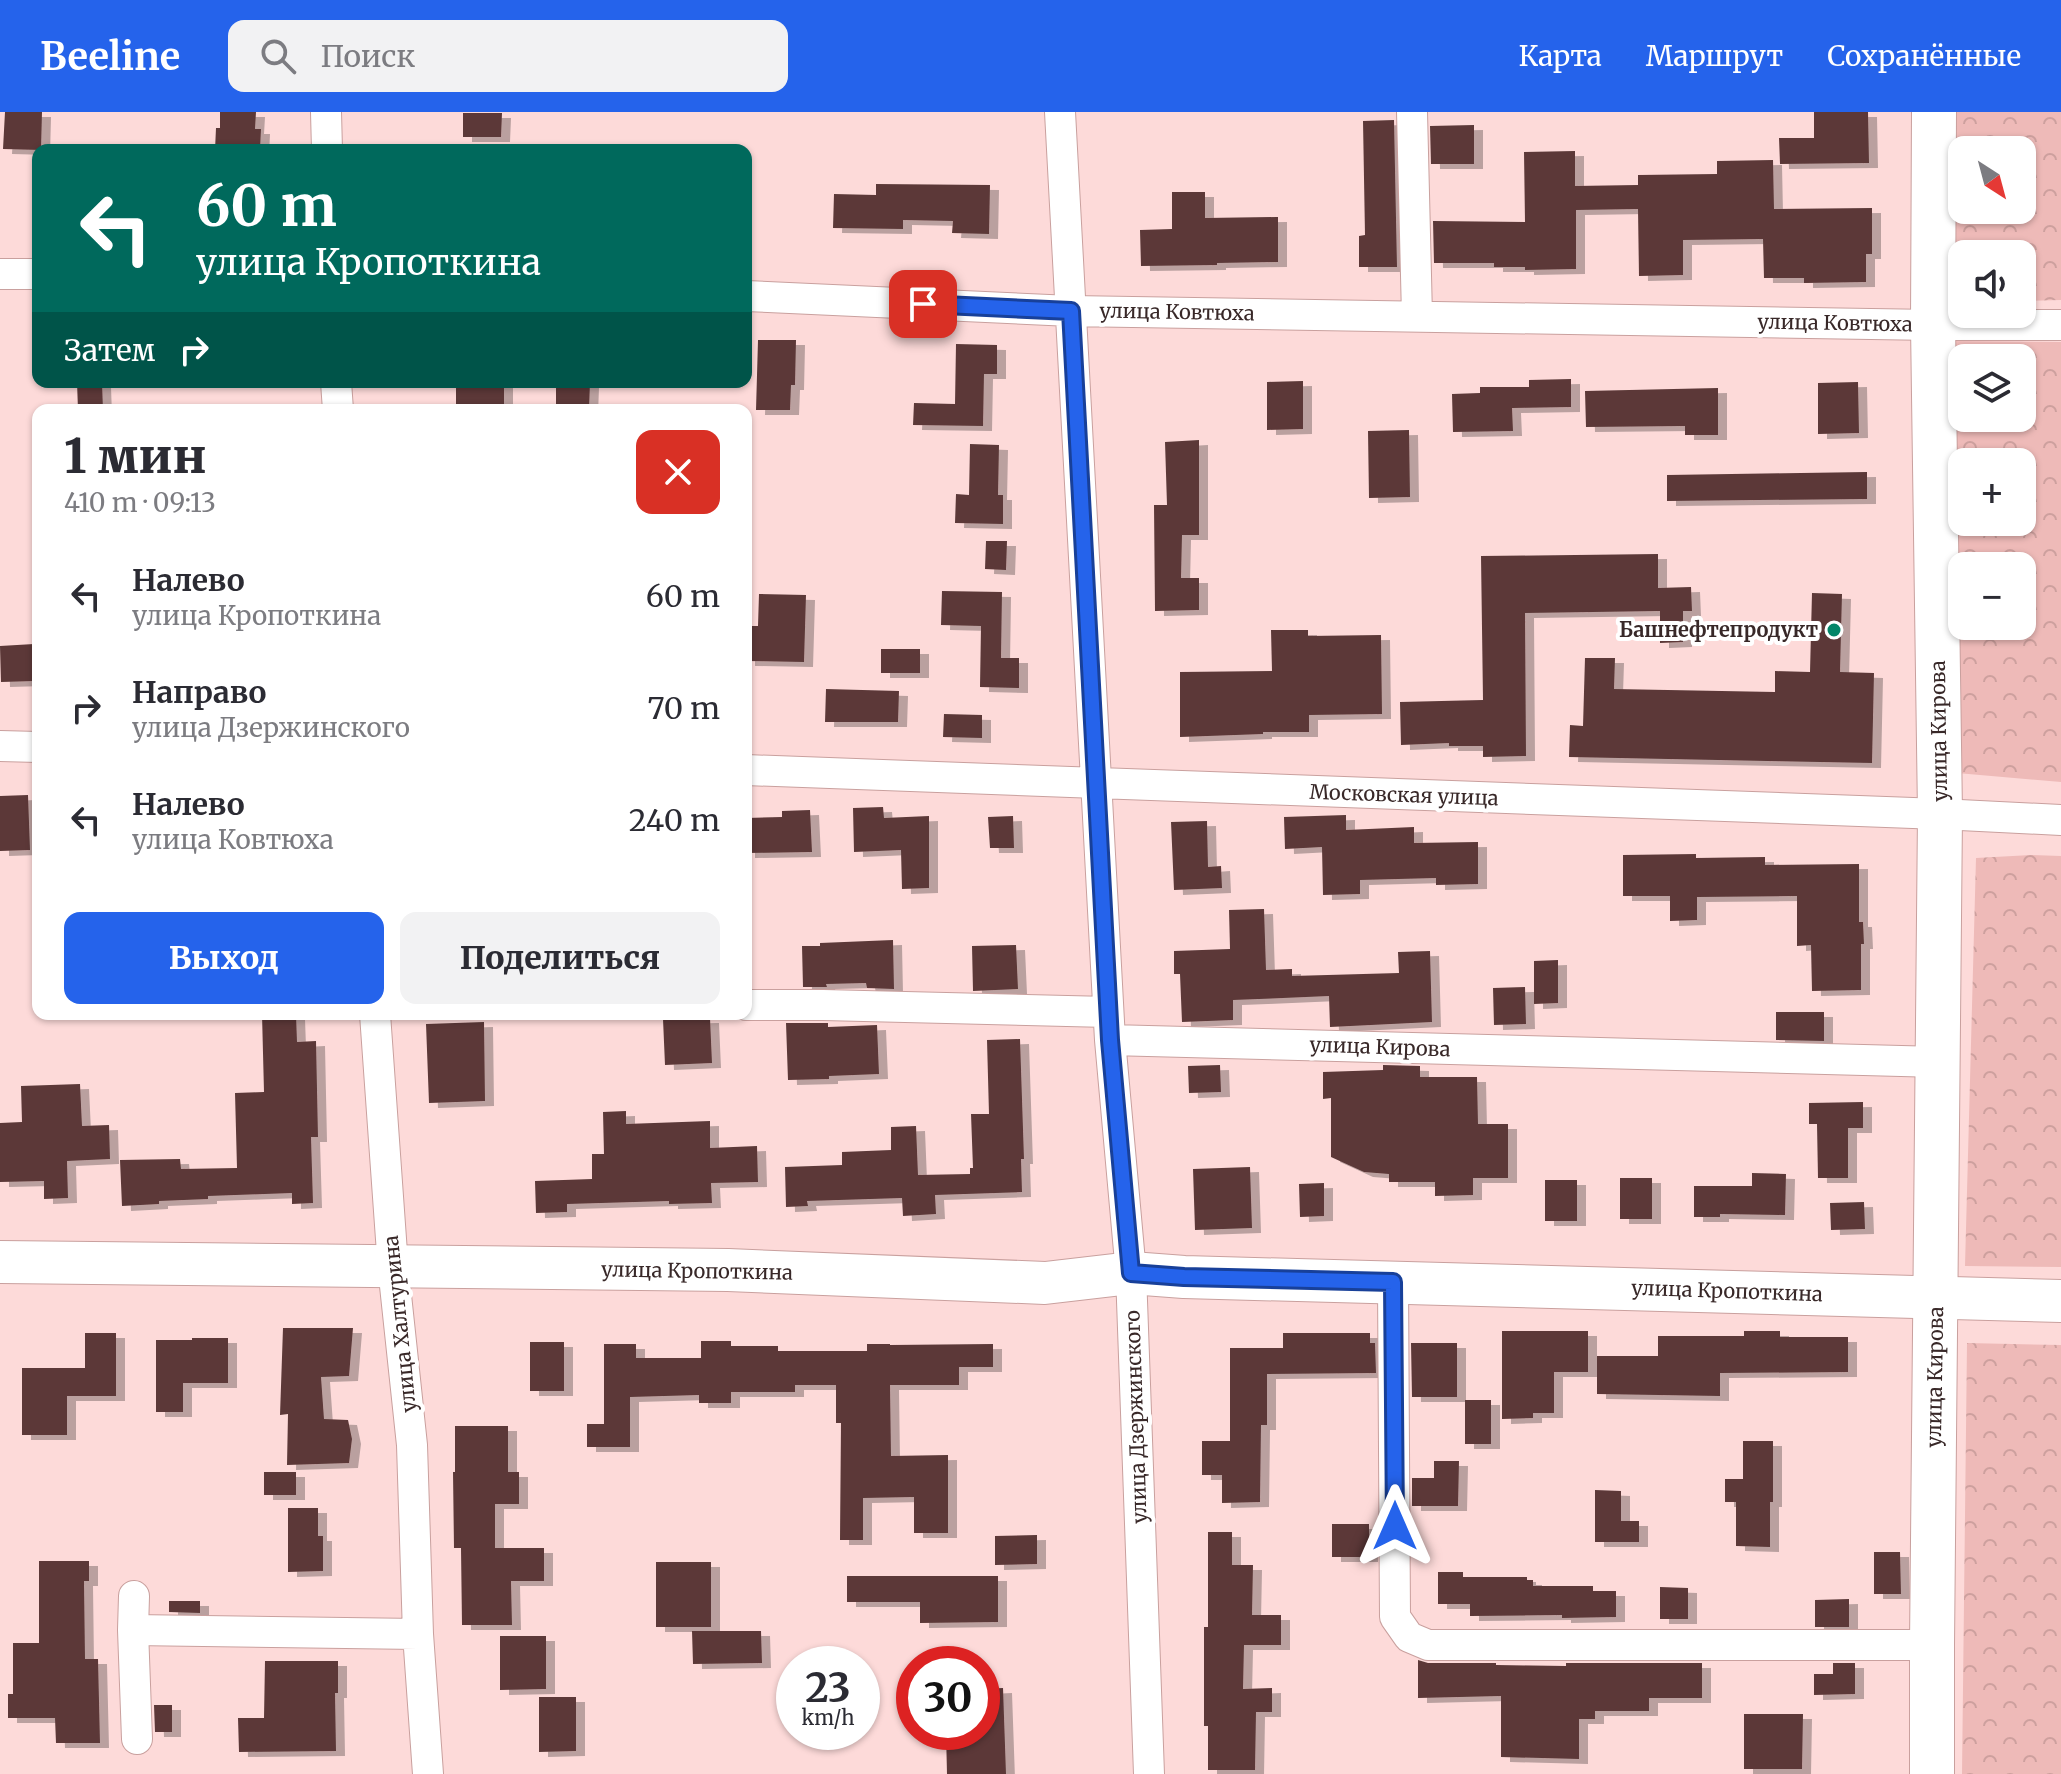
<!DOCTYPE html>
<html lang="ru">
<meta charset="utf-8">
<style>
body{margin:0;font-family:Merriweather,serif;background:#f2f2f3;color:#2b2b33;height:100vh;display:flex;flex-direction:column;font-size:30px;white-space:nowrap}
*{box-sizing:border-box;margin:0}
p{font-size:26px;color:#7c7c81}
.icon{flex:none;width:44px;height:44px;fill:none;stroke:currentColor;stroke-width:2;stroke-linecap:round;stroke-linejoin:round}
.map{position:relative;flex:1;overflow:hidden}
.details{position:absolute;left:32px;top:292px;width:720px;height:616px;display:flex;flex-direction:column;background:#fff;border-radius:16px;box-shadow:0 2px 6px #0004}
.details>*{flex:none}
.guide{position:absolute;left:32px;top:32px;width:720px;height:244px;border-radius:16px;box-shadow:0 2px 6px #0004;background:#00695c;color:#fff;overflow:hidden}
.needle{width:52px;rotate:144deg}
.buttons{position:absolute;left:1948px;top:24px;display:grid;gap:16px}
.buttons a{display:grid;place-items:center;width:88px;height:88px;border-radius:16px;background:#fff;box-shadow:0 2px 6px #0004;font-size:40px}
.speed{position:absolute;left:776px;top:1534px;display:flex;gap:16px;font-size:40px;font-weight:700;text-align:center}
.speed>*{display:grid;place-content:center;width:104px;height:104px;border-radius:50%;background:#fff;box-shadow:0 2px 6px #0004;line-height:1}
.speed small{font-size:20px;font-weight:400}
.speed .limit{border:12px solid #d22;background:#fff;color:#111}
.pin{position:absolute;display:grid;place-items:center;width:68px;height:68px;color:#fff;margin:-34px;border-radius:16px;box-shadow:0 4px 12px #0006}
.me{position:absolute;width:88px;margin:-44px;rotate:0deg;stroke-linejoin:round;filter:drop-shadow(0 0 6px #0008)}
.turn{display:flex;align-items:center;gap:28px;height:168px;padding:0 32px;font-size:36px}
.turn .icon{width:104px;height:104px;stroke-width:2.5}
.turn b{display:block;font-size:56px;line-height:68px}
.then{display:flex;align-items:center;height:76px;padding:0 32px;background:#0003;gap:16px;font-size:30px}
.round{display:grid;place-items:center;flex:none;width:84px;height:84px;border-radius:16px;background:#f2f2f3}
.headline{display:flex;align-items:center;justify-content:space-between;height:136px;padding:0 32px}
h1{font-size:48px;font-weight:800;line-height:60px}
.action{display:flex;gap:16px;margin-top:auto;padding:16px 32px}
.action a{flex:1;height:92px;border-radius:16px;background:#2563eb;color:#fff;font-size:32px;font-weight:800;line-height:92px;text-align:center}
.action a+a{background:#f2f2f3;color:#2b2b33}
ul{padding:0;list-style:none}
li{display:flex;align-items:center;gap:24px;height:112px;padding:0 32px}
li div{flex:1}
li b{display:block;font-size:30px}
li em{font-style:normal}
header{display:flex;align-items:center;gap:48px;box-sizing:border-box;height:112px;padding:0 40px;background:#2563eb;color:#fff}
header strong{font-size:38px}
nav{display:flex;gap:44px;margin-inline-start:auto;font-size:28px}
.search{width:560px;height:72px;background:#f2f2f3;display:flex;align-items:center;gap:20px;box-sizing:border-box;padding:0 28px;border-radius:16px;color:#7c7c81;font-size:30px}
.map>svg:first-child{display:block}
</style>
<header>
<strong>Beeline</strong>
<div class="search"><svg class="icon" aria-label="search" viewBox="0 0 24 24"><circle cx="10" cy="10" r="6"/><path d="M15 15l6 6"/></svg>Поиск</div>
<nav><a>Карта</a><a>Маршрут</a><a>Сохранённые</a></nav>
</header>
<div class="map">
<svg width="2061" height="1662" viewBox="0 0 2061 1662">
<defs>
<pattern id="forest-crowns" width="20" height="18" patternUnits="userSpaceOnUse" patternTransform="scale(2)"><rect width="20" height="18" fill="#eebab8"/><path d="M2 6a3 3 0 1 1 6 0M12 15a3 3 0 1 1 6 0" fill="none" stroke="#cda09e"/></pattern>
<filter id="shadow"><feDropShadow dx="9" dy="5" stdDeviation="0" flood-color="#0004"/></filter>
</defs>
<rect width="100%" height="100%" fill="#fddad9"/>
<!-- forest -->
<path fill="url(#forest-crowns)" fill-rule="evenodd" d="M1954 0H2061V188L2022 189V142H1962V189H1957ZM1962 38H2022V98H1962Z
M1953 229 2061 230V670L1957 661ZM1962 246H2022V306H1962ZM1962 350H2022V410H1962ZM1962 454H2022V514H1962Z
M2031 743 2061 744V1155L1965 1154 1976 746Z
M1967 1231 2061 1233V1662H1962Z"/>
<!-- building -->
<path fill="#5b3938" filter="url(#shadow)" d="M5 0H42L41 38 3 37Z
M220 0H256L255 17H261L260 38H215L216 16H220Z
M1814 0H1868L1869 51 1780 52 1779 26H1814Z
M463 1H502L501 25H463Z
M1394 8 1397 155H1359V124L1365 123 1363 9Z
M1474 13V52H1431L1430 14Z
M1575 39V74L1638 73V63L1717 62V49L1773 48 1774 97 1872 96V142H1866V170L1804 171V166H1764L1763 127 1683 128V163L1639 164 1638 97 1576 98V157L1525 158V155H1494V151H1434L1433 109 1525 110 1524 40Z
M876 72 990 73 989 122 952 121 953 109 903 108V117L833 116 834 82 876 83Z
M1172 80H1205V106L1278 105V150L1217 151V153L1141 154 1140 118 1172 117Z
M758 228H796L795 273H791L790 298H756Z
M956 232 997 233V262H984L983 314 913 313 914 291 955 292Z
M1571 267V295L1512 296 1513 319 1453 320 1452 282 1480 281V275H1529V268Z
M1303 269V317L1267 318V270Z
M77 270H102L103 298H78Z
M456 270H504V294L456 293Z
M556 270H590L589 298H556Z
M1858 270 1859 321 1818 322V271Z
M1718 276V323H1685V314L1586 315 1585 279Z
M1409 318 1410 385 1369 386 1368 319Z
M1199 328V423H1182L1181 466H1199V498L1155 499 1154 393H1167L1165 330Z
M970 332 999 333 998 383H1003V412L955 411 956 382 969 383Z
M1867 360V387L1667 389V363Z
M986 429H1007L1006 458 985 457Z
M1658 442V476L1691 475 1692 499H1683V530L1660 531V499L1525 501 1526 644 1483 645V634H1449V631L1401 633 1400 590 1483 588 1481 444Z
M942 479 1002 480 1001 546H1019V576L980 575 981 514 941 513Z
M1812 481 1842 482 1840 560 1874 561 1872 651 1569 645 1570 613 1583 614 1585 546H1615L1614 577 1775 580V559L1810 560Z
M759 482 806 483 804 550 746 549V514H758Z
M1271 518H1308V524L1381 523 1382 602 1309 603V620H1263V622L1180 625V560L1272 559Z
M34 532 35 569 1 570 0 534Z
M881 537H920V561H881Z
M826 577 899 579 898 610H825Z
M944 602 982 603V626L943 625Z
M28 683 30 738 0 739V684Z
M883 695 884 706 929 704V776L902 777 901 738 854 740 853 696Z
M810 698 812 740 746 741V706L782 705V699Z
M1346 703V718L1414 715V731L1478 730V772L1436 773V766L1360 768V782L1323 783 1322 735 1285 737 1284 705Z
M1013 704 1014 736H990L988 705Z
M1207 709 1208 755 1221 754 1222 776 1174 778 1171 710Z
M1696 742V746L1765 745V753L1859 752V810H1863L1864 832H1861V878L1812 879 1811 833 1797 834V784L1697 785V808L1670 809V784H1623V743Z
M1264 797 1266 858 1292 857V864L1399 861 1398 840 1430 839 1432 910 1330 915 1329 884 1233 888V908L1182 910 1180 862H1174V839L1230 837 1229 798Z
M893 828 894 877 867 876 866 871 826 872 827 875H803L802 834H820V831Z
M1016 833 1018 877 973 879 972 834Z
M1558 848V891L1534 892V849Z
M1525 875 1526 912 1494 913 1493 876Z
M1776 900H1824V929L1776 928Z
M262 902H296L297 930 316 929 318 1025H311L313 1091 292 1092V1081L208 1084V1087L159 1089V1092L122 1094 120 1048 180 1047 181 1057 237 1056 235 981 264 980Z
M710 906 712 951 665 953 663 907Z
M484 910 485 989 429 991 426 912Z
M786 911H828V915L877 913 879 962 829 964V967L788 968Z
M1020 927 1024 1047H1021L1022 1080 935 1083 936 1102 903 1104 902 1086 807 1089 808 1094 786 1095 785 1055 842 1053V1040L891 1038V1015L916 1014 918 1063 970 1062V1056H973L971 1002H989L987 928Z
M1220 953 1221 980 1189 981 1188 954Z
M1383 953 1420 954V965H1477L1478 1012H1508V1066H1473V1083L1435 1084V1070H1389V1062L1364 1060 1331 1045V986L1323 987V960L1383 958Z
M80 972 82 1014 109 1013 110 1047 67 1049 68 1086 44 1087V1069L0 1070V1011L22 1010 21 974Z
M1863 990V1016H1848V1066H1818L1817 1012H1809V991Z
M626 999V1012L710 1009V1036L757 1034 758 1070 711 1071 712 1091 669 1092V1089L567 1092V1100L536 1101 535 1069 592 1067V1042H604L603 1000Z
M1250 1055 1252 1116 1195 1118 1193 1057Z
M1752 1061 1786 1062 1785 1103 1720 1102V1105H1694V1074H1752Z
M1620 1066H1652V1107H1620Z
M1545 1068H1577V1109H1545Z
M1324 1071V1104L1300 1105 1299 1072Z
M1864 1090 1865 1117 1831 1118 1830 1091Z
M283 1216H353L349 1264 321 1265 324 1307 348 1308 352 1327 349 1351 287 1353 288 1302 280 1303Z
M1502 1219H1588V1260H1554V1301H1533V1306L1502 1307Z
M1744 1219H1780V1225H1848V1260L1720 1261V1284L1597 1282V1244H1658V1224H1744Z
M85 1221H116V1284H67V1323H22V1256H85Z
M1283 1221H1370V1231H1375L1376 1261 1267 1262V1313H1261L1260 1390 1222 1391V1363H1202V1329H1230V1236H1283Z
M192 1226H228V1271H183V1300H156V1228H192Z
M701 1229H731V1234H778V1239H867V1232H890V1233L993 1232V1255H959V1273H890L891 1344 948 1343V1421H914V1385L863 1386V1428H840L841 1311H836V1273H795V1280H731V1291H699V1283L630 1285V1335H587V1312H604V1232H636V1246H701Z
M530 1230H564V1279H530Z
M1411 1231H1457V1285H1412Z
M1465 1288H1491V1332H1465Z
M455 1314H508V1360H519V1392H495V1436H544V1469H511L512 1513H462L461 1436H454L453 1360H455Z
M1743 1329H1773V1390H1770V1435L1736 1434V1390H1725V1367H1743Z
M1434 1349H1459L1458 1394H1412V1366H1434Z
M264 1360H296V1383H264Z
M1595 1378 1621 1379V1409H1639V1430H1595Z
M288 1396H318V1424H323V1459L288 1460Z
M1332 1412H1369V1445H1332Z
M1208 1420H1232V1453H1253L1252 1503H1281V1533H1244L1243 1577 1272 1576V1600H1256L1255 1658H1208V1614H1204V1515H1208Z
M1037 1423V1452L995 1453V1424Z
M1874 1440H1900L1901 1482H1874Z
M39 1449H89V1469H84L85 1547H98L100 1631H56L55 1606H8V1582H13V1531H39Z
M656 1450H711V1515H656Z
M1438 1460H1463V1465H1527V1468H1533V1474H1593V1479H1616V1505L1562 1506V1503L1470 1504V1492H1438Z
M847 1464H998V1510L920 1511V1490H847Z
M1660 1475 1688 1476V1507H1660Z
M1849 1487V1515H1815V1488Z
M169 1489H200V1501L169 1500Z
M692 1519H761L762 1551 693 1552Z
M500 1524H546V1577L500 1578Z
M1418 1548 1428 1551H1496V1553L1566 1554V1551H1702V1586H1649V1599H1595V1607H1579V1647L1501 1645V1584L1418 1586Z
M265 1549H338V1581H335L336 1639 239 1640 238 1606H264Z
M1833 1551H1855V1582L1814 1583V1562H1833Z
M1003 1576 1006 1662H947L946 1620H982V1577Z
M539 1585H576V1639L539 1640Z
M154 1593H172V1620H155Z
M1744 1602H1803L1802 1657H1744Z"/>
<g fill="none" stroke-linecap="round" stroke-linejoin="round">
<defs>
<path id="street" d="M326 0 327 38
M1060 0 1110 928 1131 1161 1149 1662
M1412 0 1417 204
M0 162H38
M746 184 1071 199 1933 213H2061
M336 270 338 298
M0 634 38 635
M746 658 1940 702 2061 708
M746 893H823L1108 900
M375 902 393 1155 412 1333 418 1522 428 1662
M1110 928 1939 950
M1393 1170 1395 1505 1409 1525 1428 1533H1932
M134 1484 133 1518 137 1627
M133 1518 418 1522"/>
<path id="secondary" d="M0 1150 728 1158 1045 1171 1131 1161 1184 1165 2061 1189"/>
<path id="primary" d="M1932 1662V1533L1940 702 1933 213 1934 0"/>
</defs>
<!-- street casing -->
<use href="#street" stroke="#c9a09e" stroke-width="32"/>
<!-- secondary casing -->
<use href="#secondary" stroke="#c9a09e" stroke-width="44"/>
<!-- primary casing -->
<use href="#primary" stroke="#c9a09e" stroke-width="46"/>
<!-- street -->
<use href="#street" stroke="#fff" stroke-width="30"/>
<!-- secondary -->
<use href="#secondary" stroke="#fff" stroke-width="42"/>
<!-- primary -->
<use href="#primary" stroke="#fff" stroke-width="44"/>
</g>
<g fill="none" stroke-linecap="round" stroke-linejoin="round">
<defs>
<path id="route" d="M923 192 1071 199 1110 928 1131 1161 1184 1165 1393 1170 1395 1414"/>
</defs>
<!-- route casing -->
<use href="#route" stroke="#184099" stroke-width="20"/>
<!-- route -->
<use href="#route" stroke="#2563eb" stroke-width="14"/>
</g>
<!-- markers -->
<circle fill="#048669" stroke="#fff" stroke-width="3" cx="1834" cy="518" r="8"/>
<g text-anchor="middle" stroke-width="8" stroke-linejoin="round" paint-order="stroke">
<!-- street labels -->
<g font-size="20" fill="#382828" stroke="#fff">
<text transform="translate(1177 200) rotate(1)" y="7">улица Ковтюха</text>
<text transform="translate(1835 211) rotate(1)" y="7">улица Ковтюха</text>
<text transform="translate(1939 619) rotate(-91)" y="7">улица Кирова</text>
<text transform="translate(1404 683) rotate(2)" y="7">Московская улица</text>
<text transform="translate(1380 935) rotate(2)" y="7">улица Кирова</text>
<text transform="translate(697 1159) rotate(1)" y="7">улица Кропоткина</text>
<text transform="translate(1727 1179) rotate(2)" y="7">улица Кропоткина</text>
<text transform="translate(400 1212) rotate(-96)" y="7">улица Халтурина</text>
<text transform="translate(1935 1265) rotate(-89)" y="7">улица Кирова</text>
<text transform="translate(1136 1305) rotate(-92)" y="7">улица Дзержинского</text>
</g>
<!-- poi labels -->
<g font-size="20" font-weight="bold" fill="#382828" stroke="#fff" text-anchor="end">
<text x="1818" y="525">Башнефтепродукт</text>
</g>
</g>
</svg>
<div class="buttons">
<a><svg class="needle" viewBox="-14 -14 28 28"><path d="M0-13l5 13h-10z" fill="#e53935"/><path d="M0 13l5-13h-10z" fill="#7c7c81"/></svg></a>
<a><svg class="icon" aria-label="sound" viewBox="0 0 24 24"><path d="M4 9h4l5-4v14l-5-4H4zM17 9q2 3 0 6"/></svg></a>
<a><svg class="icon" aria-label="layers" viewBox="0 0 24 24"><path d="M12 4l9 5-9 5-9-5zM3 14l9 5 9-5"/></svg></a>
<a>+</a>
<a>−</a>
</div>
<div class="speed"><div>23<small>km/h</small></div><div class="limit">30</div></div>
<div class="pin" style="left:923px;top:192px;background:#d93025"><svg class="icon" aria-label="arrive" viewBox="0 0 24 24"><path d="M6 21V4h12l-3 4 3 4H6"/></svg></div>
<svg class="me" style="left:1395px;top:1414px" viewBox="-20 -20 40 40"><path d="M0-17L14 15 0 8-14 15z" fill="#2563eb" stroke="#fff" stroke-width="4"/></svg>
<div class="guide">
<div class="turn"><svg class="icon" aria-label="left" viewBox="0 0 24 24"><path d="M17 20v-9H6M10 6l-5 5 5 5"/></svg><div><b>60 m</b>улица Кропоткина</div></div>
<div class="then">Затем<svg class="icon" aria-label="right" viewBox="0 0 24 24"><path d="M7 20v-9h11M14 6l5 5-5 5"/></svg></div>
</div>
<section class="details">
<div class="headline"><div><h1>1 мин</h1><p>410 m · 09:13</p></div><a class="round" style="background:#d93025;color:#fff"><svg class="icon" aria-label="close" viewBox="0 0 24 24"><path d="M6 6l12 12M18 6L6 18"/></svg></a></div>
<ul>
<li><svg class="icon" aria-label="left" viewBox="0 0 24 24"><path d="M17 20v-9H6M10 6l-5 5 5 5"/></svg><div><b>Налево</b><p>улица Кропоткина</p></div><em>60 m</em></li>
<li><svg class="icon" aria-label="right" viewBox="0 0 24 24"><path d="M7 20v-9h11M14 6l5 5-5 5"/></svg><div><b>Направо</b><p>улица Дзержинского</p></div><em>70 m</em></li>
<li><svg class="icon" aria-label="left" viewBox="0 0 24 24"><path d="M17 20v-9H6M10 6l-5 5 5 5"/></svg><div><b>Налево</b><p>улица Ковтюха</p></div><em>240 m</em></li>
</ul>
<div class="action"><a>Выход</a><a>Поделиться</a></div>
</section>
</div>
